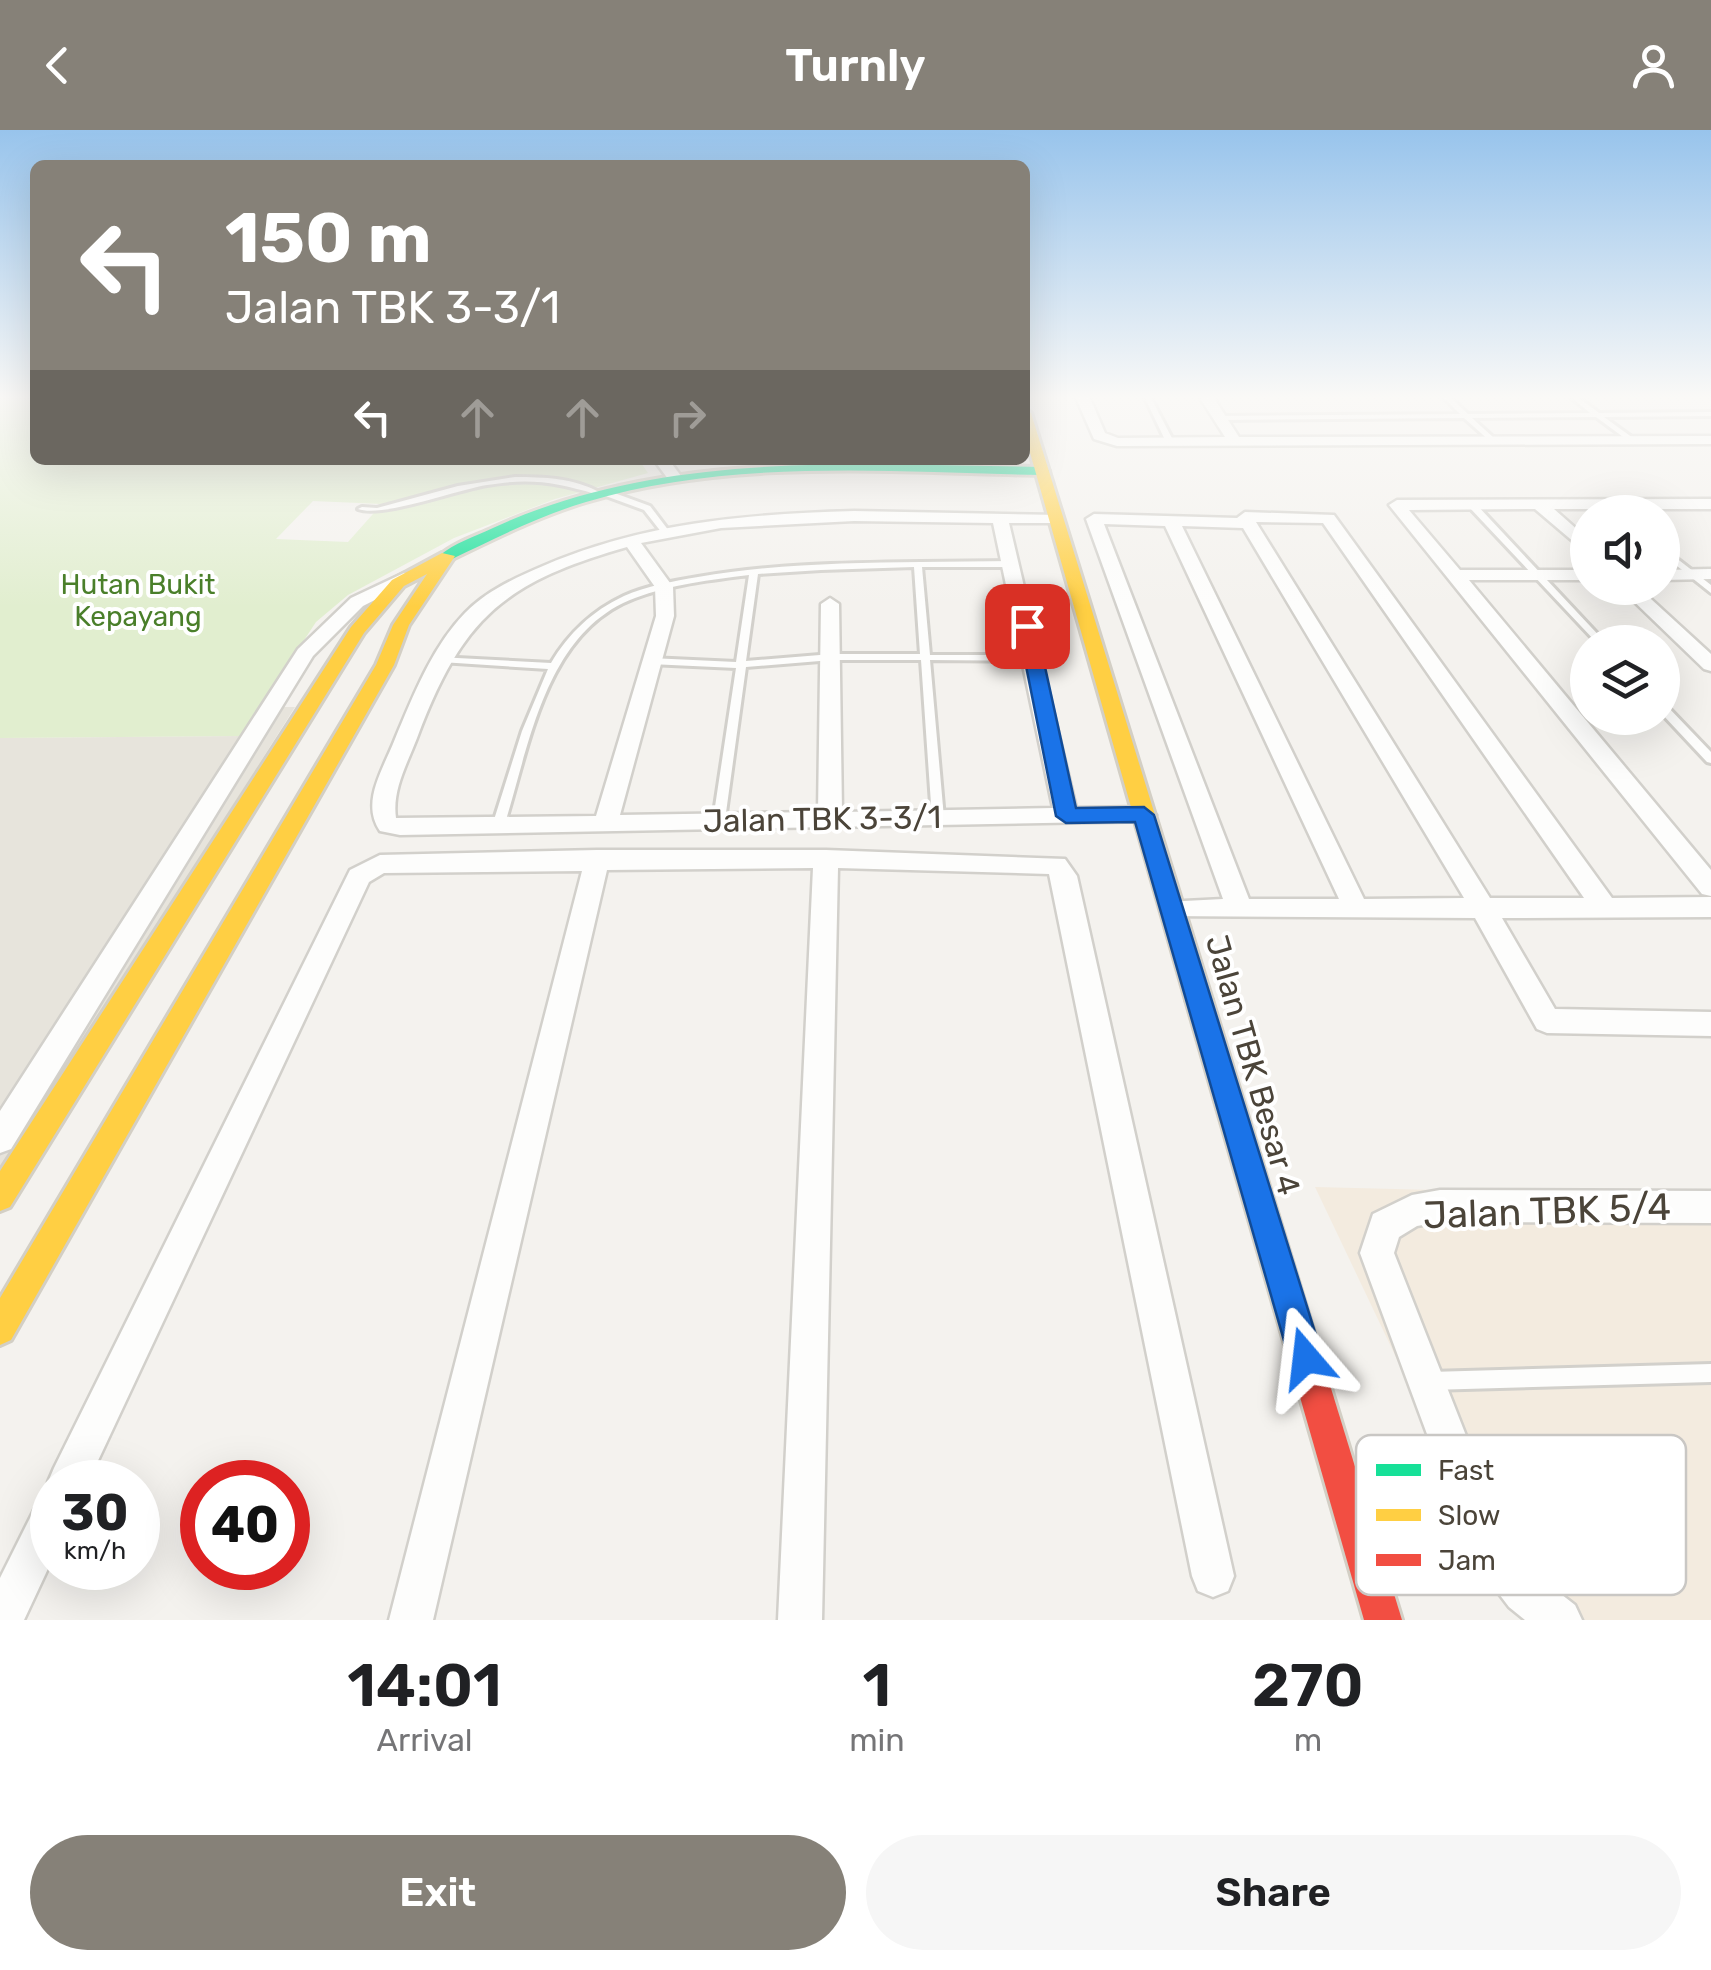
<!DOCTYPE html>
<style>
body{margin:0;font-family:Rubik,sans-serif;background:#f6f6f6;color:#202124;height:100vh;display:flex;flex-direction:column;font-size:38px;white-space:nowrap}
*{box-sizing:border-box;margin:0}
p{font-size:32px;color:#757577}
.icon{flex:none;width:55px;height:55px;fill:none;stroke:currentColor;stroke-width:2;stroke-linecap:round;stroke-linejoin:round}
.map{position:relative;height:1490px;overflow:hidden}
.drawer{display:flex;flex-direction:column;background:#fff;flex:1}
.drawer>*{flex:none}
.top-card{position:absolute;left:30px;top:30px;width:1000px;height:305px;border-radius:15px;box-shadow:0 10px 40px #0002;background:#868178;color:#fff;overflow:hidden}
.tools{position:absolute;left:1570px;top:365px;display:grid;gap:20px}
.tools a{display:grid;place-items:center;width:110px;height:110px;border-radius:50%;background:#fff;box-shadow:0 10px 40px #0002;font-size:50px}
.speed{position:absolute;left:30px;top:1330px;display:flex;gap:20px;font-size:50px;font-weight:700;text-align:center}
.speed>*{display:grid;place-content:center;width:130px;height:130px;border-radius:50%;background:#fff;box-shadow:0 10px 40px #0002;line-height:1}
.speed small{font-size:25px;font-weight:400}
.speed .limit{border:15px solid #d22;background:#fff;color:#111}
.pin{position:absolute;display:grid;place-items:center;width:85px;height:85px;color:#fff;margin:-42px;border-radius:20px;box-shadow:0 5px 15px #0006}
.me{position:absolute;width:110px;margin:-55px;rotate:343deg;stroke-linejoin:round;filter:drop-shadow(0 0 8px #0008)}
.turn{display:flex;align-items:center;gap:35px;height:210px;padding:0 30px;font-size:45px}
.turn .icon{width:130px;height:130px;stroke-width:2.5}
.turn b{display:block;font-size:70px;line-height:85px}
.lanes{display:flex;align-items:center;height:95px;padding:0 30px;background:#0003;justify-content:center;gap:50px;direction:ltr}
.lanes .off{opacity:.35}
.eta{display:flex;justify-content:space-evenly;align-items:center;height:170px;text-align:center}
.eta b{font-size:60px;font-weight:600;line-height:70px}
.button{display:flex;gap:20px;margin-top:auto;padding:20px 30px}
.button a{flex:1;height:115px;border-radius:60px;background:#868178;color:#fff;font-size:40px;font-weight:600;line-height:115px;text-align:center}
.button a+a{background:#f6f6f6;color:#202124}
header{display:flex;justify-content:space-between;align-items:center;height:130px;padding:0 30px;background:#868178;color:#fff;font-size:45px;font-weight:600}
.map>svg:first-child{display:block}
</style>
<header><svg class="icon" aria-label="back" viewBox="0 0 24 24"><path d="M15 5l-7 7 7 7"/></svg>Turnly<svg class="icon" aria-label="person" viewBox="0 0 24 24"><circle cx="12" cy="8" r="4"/><path d="M4 21q1-7 8-7t8 7"/></svg></header>
<div class="map">
<svg width="1711" height="1490" viewBox="0 0 1711 1490">
<rect width="100%" height="100%" fill="#f4f2ee"/>
<!-- residential -->
<path fill="#e7e4dc" d="M261 577H295L0 1044V608L241 606Z"/>
<!-- commercial -->
<path fill="#f3ebdf" d="M1315 1057 1711 1067V1490H1521Z"/>
<!-- green -->
<path fill="#e1eecf" fill-rule="evenodd" d="M0 268H35V330H639L648 343 555 369 454 408 348 465 316 492 241 606 0 608ZM313 371 381 374V375L348 412 276 409Z"/>
<g fill="none" stroke-linecap="round" stroke-linejoin="round">
<defs>
<path id="lane" d="M1145 268H1151L1174 312 1173 314 1166 312Z
M1444 268H1451L1468 284 1590 283 1572 268H1579L1599 283 1711 282V286L1604 287 1633 308 1634 310 1630 312 1596 287 1472 288 1494 308 1495 310 1491 312 1464 288 1220 290 1217 288 1220 286 1460 284Z
M515 347C544 347 573 348 599 362L595 364C555 352 529 348 487 355 456 360 382 388 358 379L362 377 377 378 458 356Z
M603 361H609L650 376 669 401 662 403 644 380 603 365Z
M1469 373H1475L1605 512H1596L1469 377Z
M1662 417 1711 455V463L1662 424Z
M921 432 1013 431 1017 434 1013 437H922L930 525H1034L1039 528 1034 531 930 530 944 688 942 691H934L932 688 921 530H832L746 537 725 690 723 693H715L713 690 736 538 650 534 645 531 650 528 736 532 749 445C711 450 671 454 635 468 546 501 530 613 505 693L503 696H495L493 693 522 601 548 539 441 532 438 531V527L551 533C569 503 592 481 624 466 646 456 674 451 698 447 772 434 847 433 921 432ZM914 437 920 524H832L746 531 758 444 821 440Z
M1662 574 1666 575 1711 622V633L1707 632 1662 584Z
M1711 1234V1252L1430 1260 1423 1258 1421 1251 1423 1244 1430 1242Z"/>
<path id="street" d="M1076 268H1090L1105 303 1118 308 1225 307 1200 268H1214L1239 307 1711 306V314L1117 316 1094 309Z
M654 330H669L681 346 668 349Z
M1711 369V379H1554L1588 409V424L1535 379 1409 380 1460 440H1588V450H1469L1711 740V766L1702 764 1389 375 1397 370Z
M854 381 1060 385 1062 388 1054 393H1009L1076 678 1144 677 1156 685 1152 691 400 705 380 701C360 672 384 638 395 609 413 566 432 517 465 483 486 461 515 448 543 436 643 393 745 384 854 381ZM854 391 993 393 1053 678 842 682 839 474 830 468 821 474 818 682 620 685 674 486 673 457 641 413 721 398ZM627 417 655 457 656 486 596 686 396 688C392 660 407 634 417 608 462 488 504 452 627 417Z
M1245 382 1334 385 1612 768 1711 767V787L1502 788 1555 879 1711 882V906L1547 903 1537 899 1475 788 1165 786 1161 779 1165 772 1223 769 1086 389 1094 384 1237 388ZM1256 392 1323 393 1584 768H1490ZM1104 394 1165 396 1339 769H1249ZM1182 396 1243 398 1464 768 1364 769Z
M1711 439V449L1662 450V440Z
M404 443 410 444V452L363 476 313 526 11 1019 0 1023V981L298 519 351 468Z
M1620 458H1639L1711 524V541L1704 539Z
M597 720H826L1065 729 1077 746 1234 1446 1228 1461 1213 1467 1198 1461 1192 1446 1049 744 838 738 822 1490H778L813 738 607 740 433 1490H389L582 741 384 743 369 752 88 1352H52V1363L48 1352 54 1338 350 740 380 725Z
M1440 1060 1711 1061V1093L1440 1092 1417 1096 1399 1107 1394 1123 1504 1402 1539 1447 1575 1475 1582 1490H1525L1509 1477 1474 1431 1360 1123 1373 1084 1412 1065Z
M52 1366V1430L24 1490H0V1448L38 1372Z"/>
<path id="fast" d="M877 334 1042 337 1049 341 1042 345C892 342 731 328 586 372 539 386 496 408 452 429L439 426C454 413 476 406 493 398 614 342 745 334 877 334Z"/>
<path id="slow" d="M1025 279 1031 283 1212 870 1208 877 1199 880 1190 877 1186 870 1025 305Z
M442 423 455 426 409 495 394 535 11 1210 0 1215V1168L376 535 393 495 427 444 404 456 364 503 10 1077 0 1081V1041L351 497 392 450Z"/>
<path id="jam" d="M1199 860 1208 863 1212 870 1402 1490H1364L1186 870 1190 863Z"/>
</defs>
<!-- lane casing -->
<use href="#lane" stroke="#d2d0cb" stroke-width="6"/>
<!-- street casing -->
<use href="#street" stroke="#d2d0cb" stroke-width="5"/>
<!-- fast casing -->
<use href="#fast" stroke="#d3cfc5" stroke-width="6"/>
<!-- slow casing -->
<use href="#slow" stroke="#d3cfc5" stroke-width="6"/>
<!-- jam casing -->
<use href="#jam" stroke="#d3cfc5" stroke-width="6"/>
<!-- lane -->
<use href="#lane" fill="#fdfdfc" fill-rule="evenodd"/>
<!-- street -->
<use href="#street" fill="#fdfdfc" fill-rule="evenodd"/>
<!-- fast -->
<use href="#fast" fill="#16e098" fill-rule="evenodd"/>
<!-- slow -->
<use href="#slow" fill="#ffcf43" fill-rule="evenodd"/>
<!-- jam -->
<use href="#jam" fill="#f24e42" fill-rule="evenodd"/>
</g>
<!-- sky -->
<linearGradient id="sky" x2="0" y2="1"><stop stop-color="#98c4ec"/><stop offset="0.56" stop-color="#faf9f7"/><stop offset="1" stop-color="#faf9f7" stop-opacity="0"/></linearGradient>
<rect width="1711" height="477" fill="url(#sky)"/>
<!-- route -->
<path fill="#1a73e8" stroke="#114b97" stroke-width="2.5" d="M1027 491 1036 496 1076 678 1144 677 1154 685 1323 1228 1318 1240 1306 1245 1294 1240 1289 1228 1135 692 1066 693 1056 686 1018 496Z"/>
<g text-anchor="middle" stroke-width="8" stroke-linejoin="round" paint-order="stroke">
<!-- far-park labels -->
<g font-size="28" fill="#4a7f2a" stroke="#fff">
<text x="138" y="464">Hutan Bukit<tspan x="138" dy="32">Kepayang</tspan></text>
</g>
<!-- street labels -->
<g font-size="32" fill="#4b4439" stroke="#fff">
<text transform="translate(822 689) rotate(-1)" y="11">Jalan TBK 3-3/1</text>
<text transform="translate(1253 935) rotate(74)" y="11">Jalan TBK Besar 4</text>
</g>
<!-- near-street labels -->
<g font-size="38" fill="#4b4439" stroke="#fff">
<text transform="translate(1547 1081) rotate(-2)" y="13">Jalan TBK 5/4</text>
</g>
</g>
<!-- legend -->
<rect x="1356" y="1305" width="330" height="160" rx="15" fill="#fff" stroke="#c9c7c4" stroke-width="2.5"/>
<rect x="1376" y="1334" width="45" height="12" fill="#16e098"/>
<rect x="1376" y="1379" width="45" height="12" fill="#ffcf43"/>
<rect x="1376" y="1424" width="45" height="12" fill="#f24e42"/>
<g font-size="28" fill="#4b4439">
<text x="1438" y="1350">Fast</text>
<text x="1438" y="1395">Slow</text>
<text x="1438" y="1440">Jam</text>
</g>
</svg>
<div class="tools">
<a><svg class="icon" aria-label="sound" viewBox="0 0 24 24"><path d="M4 9h4l5-4v14l-5-4H4zM17 9q2 3 0 6"/></svg></a>
<a><svg class="icon" aria-label="layers" viewBox="0 0 24 24"><path d="M12 4l9 5-9 5-9-5zM3 14l9 5 9-5"/></svg></a>
</div>
<div class="speed"><div>30<small>km/h</small></div><div class="limit">40</div></div>
<div class="pin" style="left:1027px;top:496px;background:#d93025"><svg class="icon" aria-label="arrive" viewBox="0 0 24 24"><path d="M6 21V4h12l-3 4 3 4H6"/></svg></div>
<svg class="me" style="left:1306px;top:1228px" viewBox="-20 -20 40 40"><path d="M0-17L14 15 0 8-14 15z" fill="#1a73e8" stroke="#fff" stroke-width="4"/></svg>
<div class="top-card">
<div class="turn"><svg class="icon" aria-label="left" viewBox="0 0 24 24"><path d="M17 20v-9H6M10 6l-5 5 5 5"/></svg><div><b>150 m</b>Jalan TBK 3-3/1</div></div>
<div class="lanes"><svg class="icon" aria-label="left" viewBox="0 0 24 24"><path d="M17 20v-9H6M10 6l-5 5 5 5"/></svg><svg class="icon off" aria-label="ahead" viewBox="0 0 24 24"><path d="M12 20V5M6 11l6-6 6 6"/></svg><svg class="icon off" aria-label="ahead" viewBox="0 0 24 24"><path d="M12 20V5M6 11l6-6 6 6"/></svg><svg class="icon off" aria-label="right" viewBox="0 0 24 24"><path d="M7 20v-9h11M14 6l5 5-5 5"/></svg></div>
</div>
</div>
<section class="drawer">
<div class="eta">
<div><b>14:01</b><p>Arrival</p></div>
<div><b>1</b><p>min</p></div>
<div><b>270</b><p>m</p></div>
</div>
<div class="button"><a>Exit</a><a>Share</a></div>
</section>
